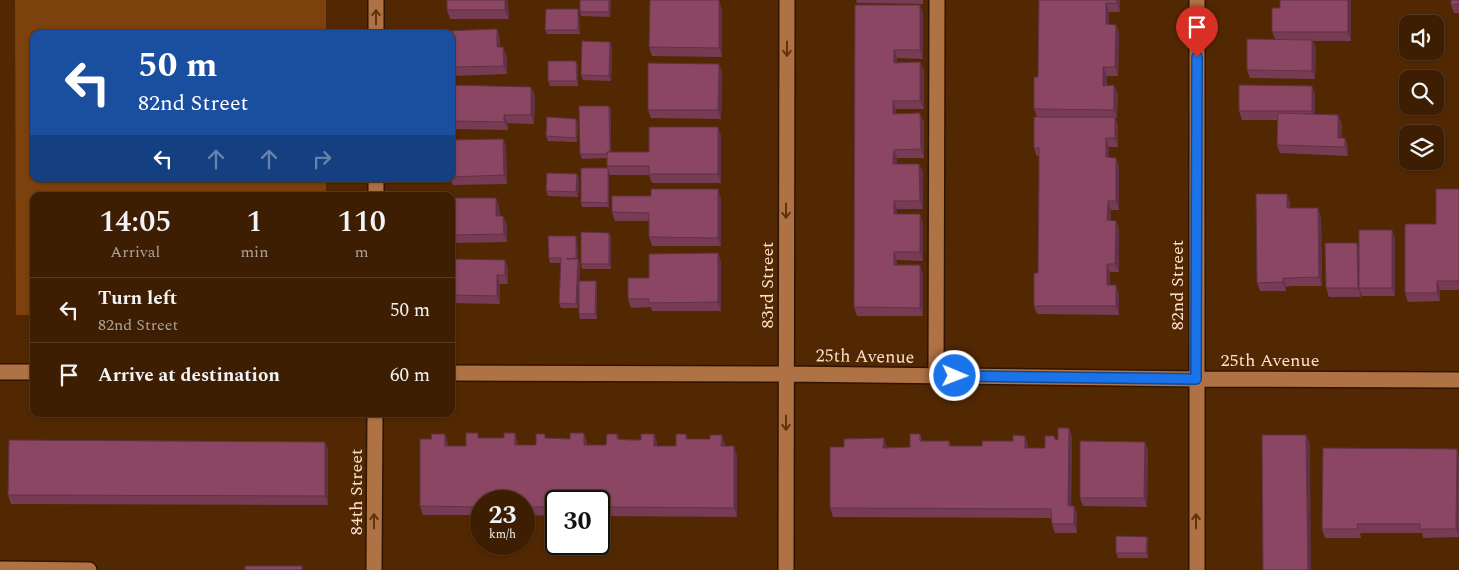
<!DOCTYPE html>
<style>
body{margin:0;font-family:Spectral,serif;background:#45270c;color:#f1f3f6;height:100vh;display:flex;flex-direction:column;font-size:19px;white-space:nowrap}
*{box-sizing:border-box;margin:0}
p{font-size:16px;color:#ada299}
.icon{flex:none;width:28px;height:28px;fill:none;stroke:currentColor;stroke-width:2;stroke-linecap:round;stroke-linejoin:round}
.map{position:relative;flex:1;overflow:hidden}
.side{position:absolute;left:30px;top:192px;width:425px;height:225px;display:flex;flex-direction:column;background:#3e1e02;border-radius:10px;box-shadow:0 1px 4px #0004,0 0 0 1px #573c24}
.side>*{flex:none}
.hud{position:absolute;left:30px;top:30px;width:425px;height:152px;border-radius:10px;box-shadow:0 1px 4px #0004,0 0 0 1px #573c24;background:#1a4fa0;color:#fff;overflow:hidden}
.controls{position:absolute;left:1399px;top:15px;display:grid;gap:10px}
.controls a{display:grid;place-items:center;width:45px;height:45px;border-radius:10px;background:#3e1e02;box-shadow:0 1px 4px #0004,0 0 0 1px #573c24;font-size:25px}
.speed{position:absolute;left:470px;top:490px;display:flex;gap:10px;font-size:25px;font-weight:700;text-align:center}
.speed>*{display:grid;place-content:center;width:65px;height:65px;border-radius:50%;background:#3e1e02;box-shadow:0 1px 4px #0004,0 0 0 1px #573c24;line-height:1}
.speed small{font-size:12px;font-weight:400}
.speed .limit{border:2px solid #111;border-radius:8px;background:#fff;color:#111}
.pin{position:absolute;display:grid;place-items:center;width:42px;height:42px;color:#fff;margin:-51px -21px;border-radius:50% 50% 50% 0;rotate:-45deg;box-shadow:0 0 5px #0007}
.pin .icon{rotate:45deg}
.me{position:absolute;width:55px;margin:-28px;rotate:91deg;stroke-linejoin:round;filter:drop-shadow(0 0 4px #0008)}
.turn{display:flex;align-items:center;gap:18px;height:105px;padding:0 25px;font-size:22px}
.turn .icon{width:65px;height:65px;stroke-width:2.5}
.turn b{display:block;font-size:35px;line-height:42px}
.lanes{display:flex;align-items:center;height:48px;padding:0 25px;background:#0003;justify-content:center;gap:25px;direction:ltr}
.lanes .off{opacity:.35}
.eta{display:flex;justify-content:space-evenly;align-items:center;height:85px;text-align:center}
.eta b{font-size:30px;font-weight:600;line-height:35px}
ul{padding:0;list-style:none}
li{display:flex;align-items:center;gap:15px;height:65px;padding:0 25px;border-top:1px solid #573c24}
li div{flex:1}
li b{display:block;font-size:19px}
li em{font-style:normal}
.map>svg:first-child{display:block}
</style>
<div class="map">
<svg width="1459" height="570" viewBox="0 0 1459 570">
<rect width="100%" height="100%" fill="#522802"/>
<!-- green -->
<path fill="#7c410c" d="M15 0H326V34H34V179H326V196H34V315H16Z"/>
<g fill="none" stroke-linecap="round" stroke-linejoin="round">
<defs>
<path id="minor" d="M376 34V0
M376 196V179
M0 372H34
M451 373 786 374 1196 379 1459 380
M936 376 937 0
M0 569 89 570
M374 570 375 414
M786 570 787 0
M1197 570V0"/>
</defs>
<!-- minor casing -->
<use href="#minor" stroke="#301300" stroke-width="18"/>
<!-- minor -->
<use href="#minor" stroke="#af7245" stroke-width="15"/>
</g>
<!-- wall -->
<path fill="#773c54" d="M447 0H507L508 4 509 19H450L447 10Z
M580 0H611L610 17 581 16 580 12Z
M856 0H923V4L857 3Z
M1039 0H1120V12H1109V25H1116L1119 33 1118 76H1107V86L1118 94 1117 118H1115L1118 125V147H1109V158L1119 166V210H1111V221H1116L1119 229V272H1110V285L1119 294V315L1037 314 1034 306 1038 273 1039 156H1037L1034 148 1037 117 1034 109 1038 77Z
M1351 0V41H1313L1316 48 1315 79 1250 78 1247 70 1275 39 1272 32 1280 8Z
M1459 0V13H1454L1451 5Z
M855 5H920L923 14V59L897 58V63L920 62 924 71V109H896V114L924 122V158H897V164H919L923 172V209H897V214L923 223V261L897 260V265L923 274V316H857L854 307Z
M722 9V57L652 56 649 47Z
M579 14 580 34H547L545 30Z
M497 29 500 38V47L507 56V74L452 76 451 34Z
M612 47 611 81 583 80 581 75Z
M576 61 578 66V86H550L548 81Z
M719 64 722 72 721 119 651 118 648 110Z
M451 85 535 95 534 124 508 123V130L452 129Z
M1312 86 1315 94V114L1338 115 1342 124 1341 138H1345L1348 147V156L1280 153 1277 145 1278 120H1242L1239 111Z
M609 106 611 110V152H649L718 127 721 136V183H652L649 175H610L609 173V207H582L581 202 607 168V158L582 159 580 154Z
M576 119 578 124 577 142 548 141 546 136Z
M503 139 506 147 507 184 453 185 450 179H451V140Z
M577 174 579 179 578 197 548 196 546 191Z
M1459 189V290H1440V301L1408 302 1405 293 1436 224Z
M451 198 499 206 500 216H503L507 225V242L452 243 451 240Z
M721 198V246H652L649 237V221H615L612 212Z
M1290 202V208H1318L1321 217 1322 286H1291L1286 287V291H1260L1257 283Z
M1392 230 1395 239V296H1362L1361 292V297H1329L1326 288 1359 249Z
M609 233 611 238V269H582L581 264Z
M577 240 578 259 580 264 579 281H596L597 286V319H580L579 314V282L578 308H561L559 303 561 263H550L549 258Z
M718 253 721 262V311H652L651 307 631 308 628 299 649 278Z
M451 259 508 268V284H500V304L451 303Z
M1069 428 1072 437 1071 506H1074L1077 514V533H1055L1052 524V518L833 517 830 508 844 447H910L920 434 922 441H949L951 446H982L1028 444V448H1045L1056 439 1058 440Z
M584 433 587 442V445H606L617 434 619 439 641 440 654 434 657 443V446H676L686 434 688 439 725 443V446L737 455V517L599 516V501H556V516L524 515V501H481V515H423L420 506 448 443V446H466L480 438 518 442V445H536L546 438 570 439Z
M325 442 328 450V505L11 504 8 495Z
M1148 450 1147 507 1083 506 1080 498Z
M1459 455V537L1423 538 1422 533H1360L1361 538H1325L1322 529Z
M1147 537 1148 541V558H1118L1116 553Z"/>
<!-- shaded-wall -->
<path fill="#613145" d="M505 0H507L508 4 509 19 505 10Z
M609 0H611L610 17 609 12Z
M719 0 722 9V57L719 48Z
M1117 0H1120V12L1117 3Z
M1348 0H1351V41L1348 32Z
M1106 3 1109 12V33L1106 24Z
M920 5 923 14V59L920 50Z
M578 9 579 14 580 34 578 30Z
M1116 25 1119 33 1118 76 1115 67Z
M497 29 500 38V56L497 47Z
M1312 40 1316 48 1315 79 1312 71Z
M610 42 612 47 611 81 609 76Z
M503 47 507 56V74L504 66Z
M894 50 897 58V71L894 63Z
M576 61 578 66V86L577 81Z
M920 62 924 71V109L920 101Z
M719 64 722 72 721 119 718 110Z
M1103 67 1107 76V94L1103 86Z
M1114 85 1118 94 1117 118 1114 110Z
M1312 86 1315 94V120L1312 111Z
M531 87 535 95 534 124 531 115Z
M893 101 896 109V122L893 114Z
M609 106 611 110V158L610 154Z
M920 113 924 122V158L921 149Z
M504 115 508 123V130L504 122Z
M1338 115 1342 124 1341 147 1338 138Z
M1115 117 1118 125V147L1115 138Z
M576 119 578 124 577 142 576 138Z
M718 127 721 136V183L718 174Z
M1106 138 1109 147V166L1106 157Z
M1345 138 1348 147V156L1345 147Z
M503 139 506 147 507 184 504 175Z
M894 150 897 158V172L893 164Z
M1116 158 1119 166V210L1116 201Z
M919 164 923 172V209L920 201Z
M608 169 609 173V207L608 203Z
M577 174 579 179 578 197 576 192Z
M718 189 721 198V246L718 238Z
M1287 194 1290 202 1291 217 1287 208Z
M496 198 499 206 500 224 496 216Z
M894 201 897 209V223L894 214Z
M1108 201 1111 210V229L1107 220Z
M1318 208 1321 217 1322 286 1319 277Z
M920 214 923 223V261L920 252Z
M503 216 507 225V242L504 234Z
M1116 221 1119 229V272L1115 264Z
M1392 230 1395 239V296L1392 288Z
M609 233 611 238V269L609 264Z
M576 236 577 240 578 263 576 258Z
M1357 243 1360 251 1359 288 1361 292V297L1358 288Z
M894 252 897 260V274L894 265Z
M718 253 721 262V311L718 302Z
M578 259 580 264 578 308 576 304Z
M505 260 508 268V284L505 275Z
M1107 264 1110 272V294L1107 285Z
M920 265 923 274V316L920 308Z
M497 275 500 284V304L497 296Z
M1283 278 1286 287V291L1283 282Z
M596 281 597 286V319L595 314Z
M1437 281 1440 290V301L1437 293Z
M1116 285 1119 294V315L1116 306Z
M1069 428 1072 437 1071 514 1068 506Z
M515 433 518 442V454L515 445Z
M584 433 587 442V454L584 445Z
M445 434 448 443V454L445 446Z
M654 434 657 443V454L654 446Z
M722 435 725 443V454L721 446Z
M1306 435 1310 443 1311 570H1308Z
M1025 436 1028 444V456L1025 448Z
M884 438 887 447 886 456 883 448Z
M325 442 328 450V505L325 496Z
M1145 442 1148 450 1147 507 1144 498Z
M734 446 737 455V517L734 508Z
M1457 449 1459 455V536L1456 529Z
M1074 506 1077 514V533L1074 524Z
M1147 537 1148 541V558L1146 553Z"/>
<!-- building -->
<path fill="#8a4662" stroke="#613145" d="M447 0H505V10H447Z
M580 0H609V12H580Z
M650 0H719V48L649 47Z
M1039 0H1117V3H1106V24L1116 25 1115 67H1103V86L1114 85V110L1034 109V77H1038Z
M1280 0H1348V32H1272V8H1280Z
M1451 0H1459V4L1451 5Z
M855 5H920V50H894V63L920 62V101H893V114L920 113 921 149 894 150 893 158V164H919L920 201H894V214H920V252H894V265H920V308L854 307Z
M546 9H578V30H545Z
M497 29V47H503L504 66 451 67V34H448L447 31Z
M1247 39 1312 40V71L1247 70Z
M582 41 610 42 609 76 581 75Z
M548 61H576L577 81H548Z
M648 63 719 64 718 110H648Z
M451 85 531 87V115H504V122L451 121Z
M1239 85 1312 86V111H1239Z
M579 106H609L610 152H607V154H580Z
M1278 113 1338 115V138H1345V147L1277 145Z
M547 117 576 119V138L546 136Z
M1034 117H1115V138H1106V157L1116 158V201H1108L1107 220 1116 221 1115 264H1107V285H1116V306H1034V273H1038L1039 180V148H1034Z
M649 127H718V174H649V166H607V152H649Z
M503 139 504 175 451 177V140Z
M581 168H608V203L581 202Z
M547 173 577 174 576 192 546 191Z
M651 189H718V238L649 237V213L612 212V196H651Z
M1436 189H1459V281H1437V293H1405V224H1436Z
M1256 194H1287V208H1318L1319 277 1288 278H1283V282L1257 283Z
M451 198H496V216H503L504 234 451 235Z
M1359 230H1392V288H1359Z
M581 232 609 233V264H581Z
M548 236H576V258L566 259H578L576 304 559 303 561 258H549Z
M1325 243H1357L1358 288H1326Z
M718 253V302L649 303V299H628V278H649V254Z
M451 259 505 260V275H497V296L451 295Z
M579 281H596L595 314H579Z
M1058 428H1069L1068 506H1074V524H1052L1051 509 830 508V447H844V439L884 438 883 448 910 447V434H920V441H949V446H982V441H1013V435L1025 436V448H1045V436H1054L1055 439 1058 440Z
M466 433H478V438H504V433H515V445H536V434H545V438L570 439V433H584V445H606L607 434H617V439L629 440H641V434H654V446H676V434H686V439H710V435H722L721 446H734V508L599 507V501H556V507H524V501H481V507L420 506V439H432L431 434H445V446H466Z
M1262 435H1306L1308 570H1263Z
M9 440 325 442V496L8 495Z
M1080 441 1145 442 1144 498H1080Z
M1323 448 1457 449 1456 529H1420V524H1357L1358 529H1322Z
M1116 536 1147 537 1146 553H1116Z
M245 566H302V570H245Z"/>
<!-- one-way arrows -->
<defs><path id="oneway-shaft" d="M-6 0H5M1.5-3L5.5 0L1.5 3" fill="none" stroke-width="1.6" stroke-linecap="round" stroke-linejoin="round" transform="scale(1.25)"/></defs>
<g stroke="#60330c">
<use href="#oneway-shaft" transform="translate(376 17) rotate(-90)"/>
<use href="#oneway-shaft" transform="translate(787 49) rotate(90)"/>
<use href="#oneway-shaft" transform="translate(786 211) rotate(90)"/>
<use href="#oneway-shaft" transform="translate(786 423) rotate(90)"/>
<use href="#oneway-shaft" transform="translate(374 521) rotate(-90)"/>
<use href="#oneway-shaft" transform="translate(1196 521) rotate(-90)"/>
</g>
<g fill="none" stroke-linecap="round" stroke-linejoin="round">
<defs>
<path id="route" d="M955 376 1196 379 1197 57"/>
</defs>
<!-- route casing -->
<use href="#route" stroke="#114b97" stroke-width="12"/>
<!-- route -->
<use href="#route" stroke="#1a73e8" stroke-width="9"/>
</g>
<g text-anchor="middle" stroke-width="5" stroke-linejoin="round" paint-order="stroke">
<!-- street labels -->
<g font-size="18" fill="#fde1cf" stroke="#522802">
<text transform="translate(767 285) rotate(-90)" y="6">83rd Street</text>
<text transform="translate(1177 285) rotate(-90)" y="6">82nd Street</text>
<text transform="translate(865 356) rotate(1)" y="6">25th Avenue</text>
<text x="1270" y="366">25th Avenue</text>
<text transform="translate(356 492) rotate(-90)" y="6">84th Street</text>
</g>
</g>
</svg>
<div class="controls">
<a><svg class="icon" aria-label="sound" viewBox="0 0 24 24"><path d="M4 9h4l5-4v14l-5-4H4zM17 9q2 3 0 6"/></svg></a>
<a><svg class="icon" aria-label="search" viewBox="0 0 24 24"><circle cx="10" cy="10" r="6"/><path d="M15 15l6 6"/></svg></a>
<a><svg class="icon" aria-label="layers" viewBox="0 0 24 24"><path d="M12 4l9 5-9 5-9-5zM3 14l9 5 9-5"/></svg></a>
</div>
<div class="speed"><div>23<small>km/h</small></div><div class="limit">30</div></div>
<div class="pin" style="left:1197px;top:57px;background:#d93025"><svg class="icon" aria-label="arrive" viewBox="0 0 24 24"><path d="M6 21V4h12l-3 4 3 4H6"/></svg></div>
<svg class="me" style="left:955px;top:376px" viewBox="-20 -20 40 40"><circle r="17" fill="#1a73e8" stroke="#fff" stroke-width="3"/><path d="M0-11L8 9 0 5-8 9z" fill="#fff"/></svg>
<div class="hud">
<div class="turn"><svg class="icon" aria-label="left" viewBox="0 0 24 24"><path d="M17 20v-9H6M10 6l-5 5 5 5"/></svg><div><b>50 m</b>82nd Street</div></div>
<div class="lanes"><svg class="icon" aria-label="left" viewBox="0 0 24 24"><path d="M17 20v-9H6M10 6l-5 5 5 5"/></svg><svg class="icon off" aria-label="ahead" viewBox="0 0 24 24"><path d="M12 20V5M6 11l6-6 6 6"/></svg><svg class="icon off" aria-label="ahead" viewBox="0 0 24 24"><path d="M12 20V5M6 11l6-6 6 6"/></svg><svg class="icon off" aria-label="right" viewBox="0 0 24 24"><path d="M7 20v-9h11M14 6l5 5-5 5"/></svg></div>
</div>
<section class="side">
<div class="eta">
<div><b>14:05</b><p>Arrival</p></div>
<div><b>1</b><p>min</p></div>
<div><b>110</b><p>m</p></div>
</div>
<ul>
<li><svg class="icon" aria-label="left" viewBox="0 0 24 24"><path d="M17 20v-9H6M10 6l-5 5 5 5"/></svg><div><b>Turn left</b><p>82nd Street</p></div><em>50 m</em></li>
<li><svg class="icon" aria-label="arrive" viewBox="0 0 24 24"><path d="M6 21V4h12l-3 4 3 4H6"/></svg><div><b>Arrive at destination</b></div><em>60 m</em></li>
</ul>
</section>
</div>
